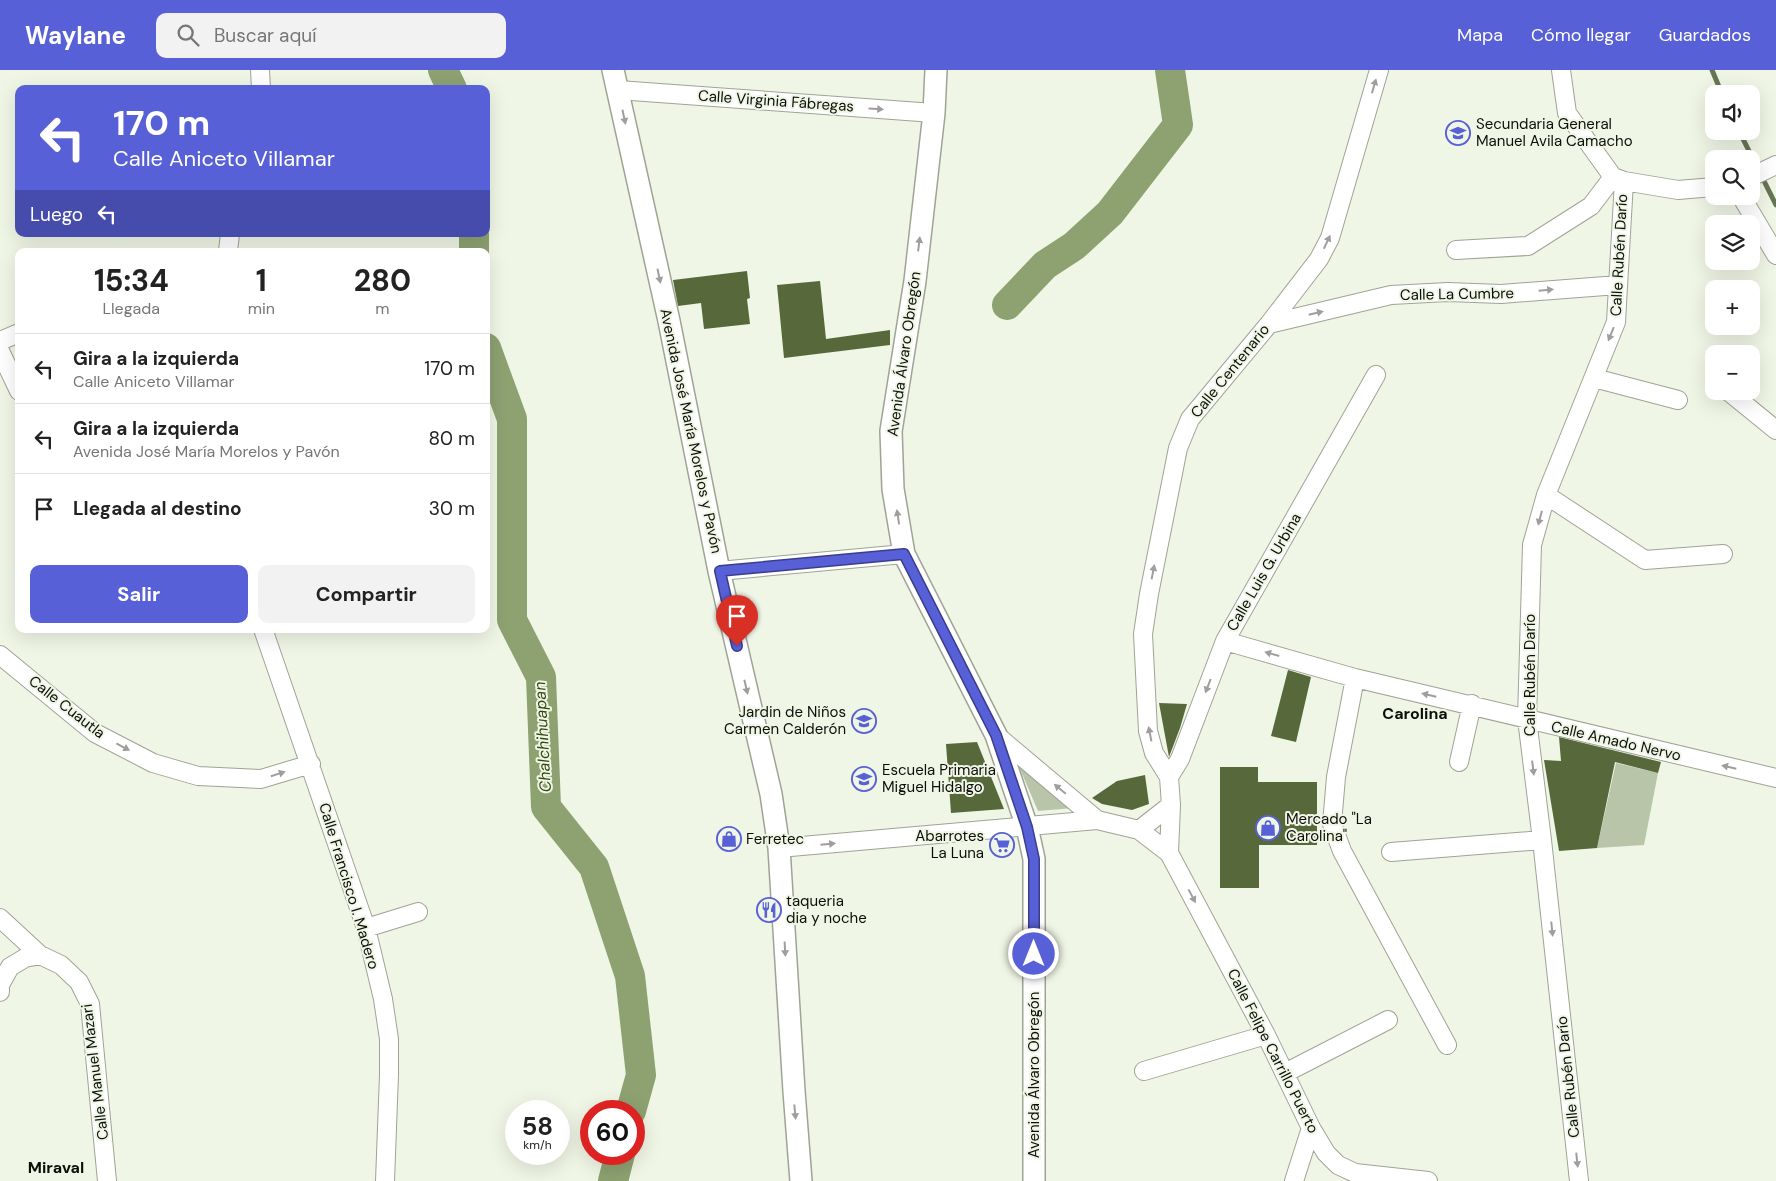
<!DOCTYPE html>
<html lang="es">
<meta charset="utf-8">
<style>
body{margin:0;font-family:"DM Sans",sans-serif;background:#f2f2f2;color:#222;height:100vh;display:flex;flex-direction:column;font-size:19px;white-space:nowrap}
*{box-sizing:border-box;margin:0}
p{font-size:16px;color:#767676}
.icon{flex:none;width:28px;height:28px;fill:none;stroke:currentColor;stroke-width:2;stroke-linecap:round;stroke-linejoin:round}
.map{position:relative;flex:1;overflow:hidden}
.side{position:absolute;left:15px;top:178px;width:475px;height:385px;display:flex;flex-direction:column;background:#fff;border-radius:10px;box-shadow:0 5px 20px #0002}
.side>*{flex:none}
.hud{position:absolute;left:15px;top:15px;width:475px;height:152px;border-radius:10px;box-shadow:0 5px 20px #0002;background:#5860d7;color:#fff;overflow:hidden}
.buttons{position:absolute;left:1705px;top:15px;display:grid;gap:10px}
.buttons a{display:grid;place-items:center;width:55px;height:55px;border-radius:10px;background:#fff;box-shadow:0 5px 20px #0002;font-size:25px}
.speed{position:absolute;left:505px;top:1030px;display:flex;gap:10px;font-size:25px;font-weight:700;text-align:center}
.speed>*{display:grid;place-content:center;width:65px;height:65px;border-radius:50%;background:#fff;box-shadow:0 5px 20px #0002;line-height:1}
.speed small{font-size:12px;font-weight:400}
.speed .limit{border:8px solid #d22;background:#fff;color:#111}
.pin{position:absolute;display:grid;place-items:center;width:42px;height:42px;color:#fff;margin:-51px -21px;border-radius:50% 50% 50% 0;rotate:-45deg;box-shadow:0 0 5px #0007}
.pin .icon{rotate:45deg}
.me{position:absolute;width:55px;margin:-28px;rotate:0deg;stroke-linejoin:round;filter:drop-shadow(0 0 4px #0008)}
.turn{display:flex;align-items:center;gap:18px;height:105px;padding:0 15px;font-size:22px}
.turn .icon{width:65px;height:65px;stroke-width:2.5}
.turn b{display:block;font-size:35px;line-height:42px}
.then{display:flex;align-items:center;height:48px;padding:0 15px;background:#0003;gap:10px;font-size:19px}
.eta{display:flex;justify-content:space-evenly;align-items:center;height:85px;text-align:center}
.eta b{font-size:30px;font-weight:700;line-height:35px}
.primary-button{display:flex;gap:10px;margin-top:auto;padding:10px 15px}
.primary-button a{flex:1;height:58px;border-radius:10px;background:#5860d7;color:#fff;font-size:20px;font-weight:700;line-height:58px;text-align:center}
.primary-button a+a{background:#f2f2f2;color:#222}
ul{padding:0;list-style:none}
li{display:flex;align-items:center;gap:15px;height:70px;padding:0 15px;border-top:1px solid #e0e0e0}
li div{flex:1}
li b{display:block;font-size:19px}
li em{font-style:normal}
header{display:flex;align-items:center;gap:30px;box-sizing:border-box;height:70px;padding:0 25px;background:#5860d7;color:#fff}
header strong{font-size:24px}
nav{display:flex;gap:28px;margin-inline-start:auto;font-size:18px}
.search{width:350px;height:45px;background:#f2f2f2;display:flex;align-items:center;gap:12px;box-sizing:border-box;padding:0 18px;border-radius:10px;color:#767676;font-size:19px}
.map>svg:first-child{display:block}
</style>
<header>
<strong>Waylane</strong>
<div class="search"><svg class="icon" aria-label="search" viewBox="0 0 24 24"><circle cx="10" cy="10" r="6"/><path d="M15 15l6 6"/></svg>Buscar aquí</div>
<nav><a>Mapa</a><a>Cómo llegar</a><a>Guardados</a></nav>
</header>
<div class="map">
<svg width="1776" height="1111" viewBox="0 0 1776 1111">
<rect width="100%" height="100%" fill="#eff6e5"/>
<!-- green -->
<path fill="#b9c5a8" d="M1017 692 1074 738 1038 741Z
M1616 693 1658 703 1644 775 1597 778Z"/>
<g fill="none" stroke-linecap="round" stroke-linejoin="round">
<!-- stream -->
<path stroke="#667552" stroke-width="5" d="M1712 0 1722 24
M1739 61 1776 135"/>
<!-- river -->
<path stroke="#8da171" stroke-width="30" d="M443 0 452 19
M474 164V181
M1007 235 1045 195 1074 176 1110 143 1178 55 1170 0
M486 278 512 349V550L541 607 546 737 594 797 630 906 641 1005 631 1041
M613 1111 620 1084"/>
</g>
<!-- building -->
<path fill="#57683b" d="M747 201 750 228 747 229 750 254 704 259 701 233 678 236 673 210Z
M820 211 826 269 890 260V275L784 288 777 215Z
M1288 600 1311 607 1296 672 1271 666Z
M1159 633 1187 634 1180 658 1169 687Z
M1559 667 1661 692 1658 703 1615 692 1597 778 1559 781 1544 690 1561 691Z
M977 672 1004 739 951 743 946 674Z
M1220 697H1258V712H1317V775H1259V818H1220Z
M1145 705 1149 734 1132 740 1102 734 1092 728 1117 711Z"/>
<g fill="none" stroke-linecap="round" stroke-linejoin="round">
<defs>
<path id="minor" d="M260 0 261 19
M1561 0 1567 43 1613 107 1624 111 1678 120 1714 117
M618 20 934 43
M1751 107 1776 95
M1741 126 1776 185
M1456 180 1528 176 1591 136 1613 107
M228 181 230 164
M1269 254 1391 225 1448 222 1501 224 1618 215
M0 271 19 263
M0 281 19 321
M1594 308 1678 330
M1728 321 1776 360
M1546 425 1645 490 1723 484
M719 501 904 484
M263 559 366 858 383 929 389 969V1005L385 1111
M1225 571 1355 608 1776 708
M0 585 95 663 153 693 198 706 261 709 311 694
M1355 608 1336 707 1332 754 1342 781 1447 975
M996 665 1097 750
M1459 692 1472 634
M1169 707 1180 689 1225 571 1376 305
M1139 760 1171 735
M779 778 1097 750 1139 760 1169 783 1266 965 1311 1058 1326 1083 1338 1095 1355 1103 1428 1111
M1391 782 1542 770
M1169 783 1171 735 1169 707 1154 683 1148 661 1143 564 1149 524 1178 378 1190 349 1269 254 1319 189 1330 168 1379 0
M0 848 40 885
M366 858 418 842
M0 922V915L10 897 25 888 40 885 61 895 79 912 90 934 107 1111
M1144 1001 1266 965
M1285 1003 1388 950
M1294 1111 1311 1058
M1579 1111 1542 770 1527 649 1532 475 1546 425 1616 252 1624 111"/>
<path id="major" d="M613 0 669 251 719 501 771 724 779 778 794 1021 801 1111
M936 0 934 43 915 211 891 361 893 419 904 484 996 665 1027 757 1034 789V1111"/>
</defs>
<!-- minor casing -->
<use href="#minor" stroke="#9ea495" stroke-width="20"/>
<!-- major casing -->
<use href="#major" stroke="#9ea495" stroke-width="24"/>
<!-- minor -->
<use href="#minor" stroke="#fff" stroke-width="18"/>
<!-- major -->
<use href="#major" stroke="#fff" stroke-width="21"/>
</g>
<!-- one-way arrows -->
<defs><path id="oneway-solid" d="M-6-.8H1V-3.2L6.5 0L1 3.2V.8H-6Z" transform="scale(1.25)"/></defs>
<g fill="#9e9f9d">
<use href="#oneway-solid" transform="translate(1374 16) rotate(-74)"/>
<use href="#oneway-solid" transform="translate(876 39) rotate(4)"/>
<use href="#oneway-solid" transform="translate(624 47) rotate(78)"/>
<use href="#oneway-solid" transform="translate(1327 172) rotate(-65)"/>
<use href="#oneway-solid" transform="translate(919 174) rotate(-83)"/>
<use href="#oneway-solid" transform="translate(659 206) rotate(78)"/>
<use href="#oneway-solid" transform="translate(1546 220) rotate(-5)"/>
<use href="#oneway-solid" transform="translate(1316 243) rotate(-13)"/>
<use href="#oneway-solid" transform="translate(1611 264) rotate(112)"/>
<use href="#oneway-solid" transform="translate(898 447) rotate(-99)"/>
<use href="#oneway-solid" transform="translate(1540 448) rotate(105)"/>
<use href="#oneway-solid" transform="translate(1153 502) rotate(-79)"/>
<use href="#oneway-solid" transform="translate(1272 584) rotate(-164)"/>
<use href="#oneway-solid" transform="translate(1208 616) rotate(111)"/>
<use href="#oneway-solid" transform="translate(746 617) rotate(77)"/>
<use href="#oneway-solid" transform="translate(1429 625) rotate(-167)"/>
<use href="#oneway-solid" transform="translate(1150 664) rotate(-101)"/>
<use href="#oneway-solid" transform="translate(123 677) rotate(28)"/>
<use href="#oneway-solid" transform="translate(1729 697) rotate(-167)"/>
<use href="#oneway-solid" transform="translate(1533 698) rotate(83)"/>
<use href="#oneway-solid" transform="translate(278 704) rotate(-17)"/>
<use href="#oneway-solid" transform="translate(1060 719) rotate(-140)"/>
<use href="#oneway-solid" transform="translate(828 774) rotate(-5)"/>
<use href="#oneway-solid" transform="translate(1192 826) rotate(62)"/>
<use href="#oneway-solid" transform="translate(1552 859) rotate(84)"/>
<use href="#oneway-solid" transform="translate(785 879) rotate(87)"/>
<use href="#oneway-solid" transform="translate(795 1042) rotate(85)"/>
<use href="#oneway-solid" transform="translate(1577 1090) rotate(84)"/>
</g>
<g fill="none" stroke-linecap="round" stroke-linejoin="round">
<defs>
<path id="route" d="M737 576 720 501 904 484 996 665 1027 757 1034 789V884"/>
</defs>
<!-- route casing -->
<use href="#route" stroke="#393e8c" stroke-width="12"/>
<!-- route -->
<use href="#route" stroke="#5860d7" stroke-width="9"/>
</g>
<!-- icons -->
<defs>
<symbol id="school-ring" viewBox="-11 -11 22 22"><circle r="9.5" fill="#eff6e5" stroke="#5860d7" stroke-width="1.5"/><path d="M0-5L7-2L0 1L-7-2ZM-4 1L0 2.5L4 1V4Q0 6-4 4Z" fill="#5860d7"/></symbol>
<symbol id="shop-ring" viewBox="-11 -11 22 22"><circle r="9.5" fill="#eff6e5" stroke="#5860d7" stroke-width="1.5"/><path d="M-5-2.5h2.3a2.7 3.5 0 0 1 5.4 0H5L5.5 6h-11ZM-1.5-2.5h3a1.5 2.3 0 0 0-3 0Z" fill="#5860d7"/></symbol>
<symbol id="supermarket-ring" viewBox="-11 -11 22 22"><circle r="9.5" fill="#eff6e5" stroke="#5860d7" stroke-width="1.5"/><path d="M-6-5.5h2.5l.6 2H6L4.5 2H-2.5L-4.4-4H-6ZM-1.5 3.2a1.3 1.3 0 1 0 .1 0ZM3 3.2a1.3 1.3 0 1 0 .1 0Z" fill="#5860d7"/></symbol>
<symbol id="restaurant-ring" viewBox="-11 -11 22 22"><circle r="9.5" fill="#eff6e5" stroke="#5860d7" stroke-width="1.5"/><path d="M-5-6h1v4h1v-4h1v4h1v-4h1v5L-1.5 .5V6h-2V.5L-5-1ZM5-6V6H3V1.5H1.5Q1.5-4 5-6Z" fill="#5860d7"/></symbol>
</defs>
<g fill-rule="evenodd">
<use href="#school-ring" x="1444" y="49" width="28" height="28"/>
<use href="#school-ring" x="850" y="637" width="28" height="28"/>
<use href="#school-ring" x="850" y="695" width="28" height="28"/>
<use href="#shop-ring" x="1254" y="744" width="28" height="28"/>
<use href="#shop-ring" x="715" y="755" width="28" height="28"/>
<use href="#supermarket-ring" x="988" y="761" width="28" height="28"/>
<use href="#restaurant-ring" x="755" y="826" width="28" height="28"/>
</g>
<g text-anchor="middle" stroke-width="4" stroke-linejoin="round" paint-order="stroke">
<!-- street labels -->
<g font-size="15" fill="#0c0e09" stroke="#eff6e5">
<text transform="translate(776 31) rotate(4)" y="5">Calle Virginia Fábregas</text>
<text transform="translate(1619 185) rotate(-87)" y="5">Calle Rubén Darío</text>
<text transform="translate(1457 224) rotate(-1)" y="5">Calle La Cumbre</text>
<text transform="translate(904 284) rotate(-82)" y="5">Avenida Álvaro Obregón</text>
<text transform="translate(1230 301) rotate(-51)" y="5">Calle Centenario</text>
<text transform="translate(691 361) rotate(78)" y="5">Avenida José María Morelos y Pavón</text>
<text transform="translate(1264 502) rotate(-60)" y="5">Calle Luis G. Urbina</text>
<text transform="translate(1530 605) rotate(-90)" y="5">Calle Rubén Darío</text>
<text transform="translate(67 637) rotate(38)" y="5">Calle Cuautla</text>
<text transform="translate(1616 671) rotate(13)" y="5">Calle Amado Nervo</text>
<text transform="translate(349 816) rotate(73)" y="5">Calle Francisco I. Madero</text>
<text transform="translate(1273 981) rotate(63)" y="5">Calle Felipe Carrillo Puerto</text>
<text transform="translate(95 1002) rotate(-97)" y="5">Calle Manuel Mazari</text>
<text transform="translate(1034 1005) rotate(-90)" y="5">Avenida Álvaro Obregón</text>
<text transform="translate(1568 1007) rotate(-96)" y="5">Calle Rubén Darío</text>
</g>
<!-- poi labels -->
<g font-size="15" fill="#0c0e09" stroke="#eff6e5" text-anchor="start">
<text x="1476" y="59">Secundaria General<tspan x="1476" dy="17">Manuel Avila Camacho</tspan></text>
<text x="846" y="647" text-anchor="end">Jardin de Niños<tspan x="846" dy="17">Carmen Calderón</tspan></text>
<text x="882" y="705">Escuela Primaria<tspan x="882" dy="17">Miguel Hidalgo</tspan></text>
<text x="1286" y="754">Mercado "La<tspan x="1286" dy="17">Carolina"</tspan></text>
<text x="984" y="771" text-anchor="end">Abarrotes<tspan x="984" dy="17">La Luna</tspan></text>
<text x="746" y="774">Ferretec</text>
<text x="786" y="836">taqueria<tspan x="786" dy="17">dia y noche</tspan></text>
</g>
<!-- neighbourhood labels -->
<g font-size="16" font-weight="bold" fill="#0c0e09" stroke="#eff6e5">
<text x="1415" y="649">Carolina</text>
<text x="56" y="1103">Miraval</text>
</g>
<!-- water labels -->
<g font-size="16" font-style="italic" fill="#354711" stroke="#eff6e5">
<text transform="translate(542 667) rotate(-93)" y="6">Chalchihuapan</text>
</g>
</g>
</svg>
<div class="buttons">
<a><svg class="icon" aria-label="sound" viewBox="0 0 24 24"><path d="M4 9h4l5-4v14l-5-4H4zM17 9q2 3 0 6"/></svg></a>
<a><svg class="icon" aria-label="search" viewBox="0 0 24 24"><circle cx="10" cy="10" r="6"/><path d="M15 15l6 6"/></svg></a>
<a><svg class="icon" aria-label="layers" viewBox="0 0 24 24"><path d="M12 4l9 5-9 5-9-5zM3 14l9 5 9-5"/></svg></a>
<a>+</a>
<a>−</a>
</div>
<div class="speed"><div>58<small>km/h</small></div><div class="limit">60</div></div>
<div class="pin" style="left:737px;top:576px;background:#d93025"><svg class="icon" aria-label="arrive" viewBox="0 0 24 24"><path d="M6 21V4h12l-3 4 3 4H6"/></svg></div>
<svg class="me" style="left:1034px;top:884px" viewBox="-20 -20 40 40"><circle r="17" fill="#5860d7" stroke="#fff" stroke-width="3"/><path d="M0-11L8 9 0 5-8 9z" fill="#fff"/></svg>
<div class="hud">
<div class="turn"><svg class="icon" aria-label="left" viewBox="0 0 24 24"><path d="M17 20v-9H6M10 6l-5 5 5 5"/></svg><div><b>170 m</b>Calle Aniceto Villamar</div></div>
<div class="then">Luego<svg class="icon" aria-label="left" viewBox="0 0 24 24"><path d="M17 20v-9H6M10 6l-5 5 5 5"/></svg></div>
</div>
<section class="side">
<div class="eta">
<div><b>15:34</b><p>Llegada</p></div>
<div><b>1</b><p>min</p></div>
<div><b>280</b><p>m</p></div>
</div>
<ul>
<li><svg class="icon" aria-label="left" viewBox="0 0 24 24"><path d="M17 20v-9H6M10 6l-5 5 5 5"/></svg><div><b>Gira a la izquierda</b><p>Calle Aniceto Villamar</p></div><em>170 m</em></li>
<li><svg class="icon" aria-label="left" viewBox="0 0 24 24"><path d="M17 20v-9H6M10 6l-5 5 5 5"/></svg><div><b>Gira a la izquierda</b><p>Avenida José María Morelos y Pavón</p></div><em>80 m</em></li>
<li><svg class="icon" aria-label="arrive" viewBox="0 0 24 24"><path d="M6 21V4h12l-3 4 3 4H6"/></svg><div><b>Llegada al destino</b></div><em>30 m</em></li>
</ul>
<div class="primary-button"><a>Salir</a><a>Compartir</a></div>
</section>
</div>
